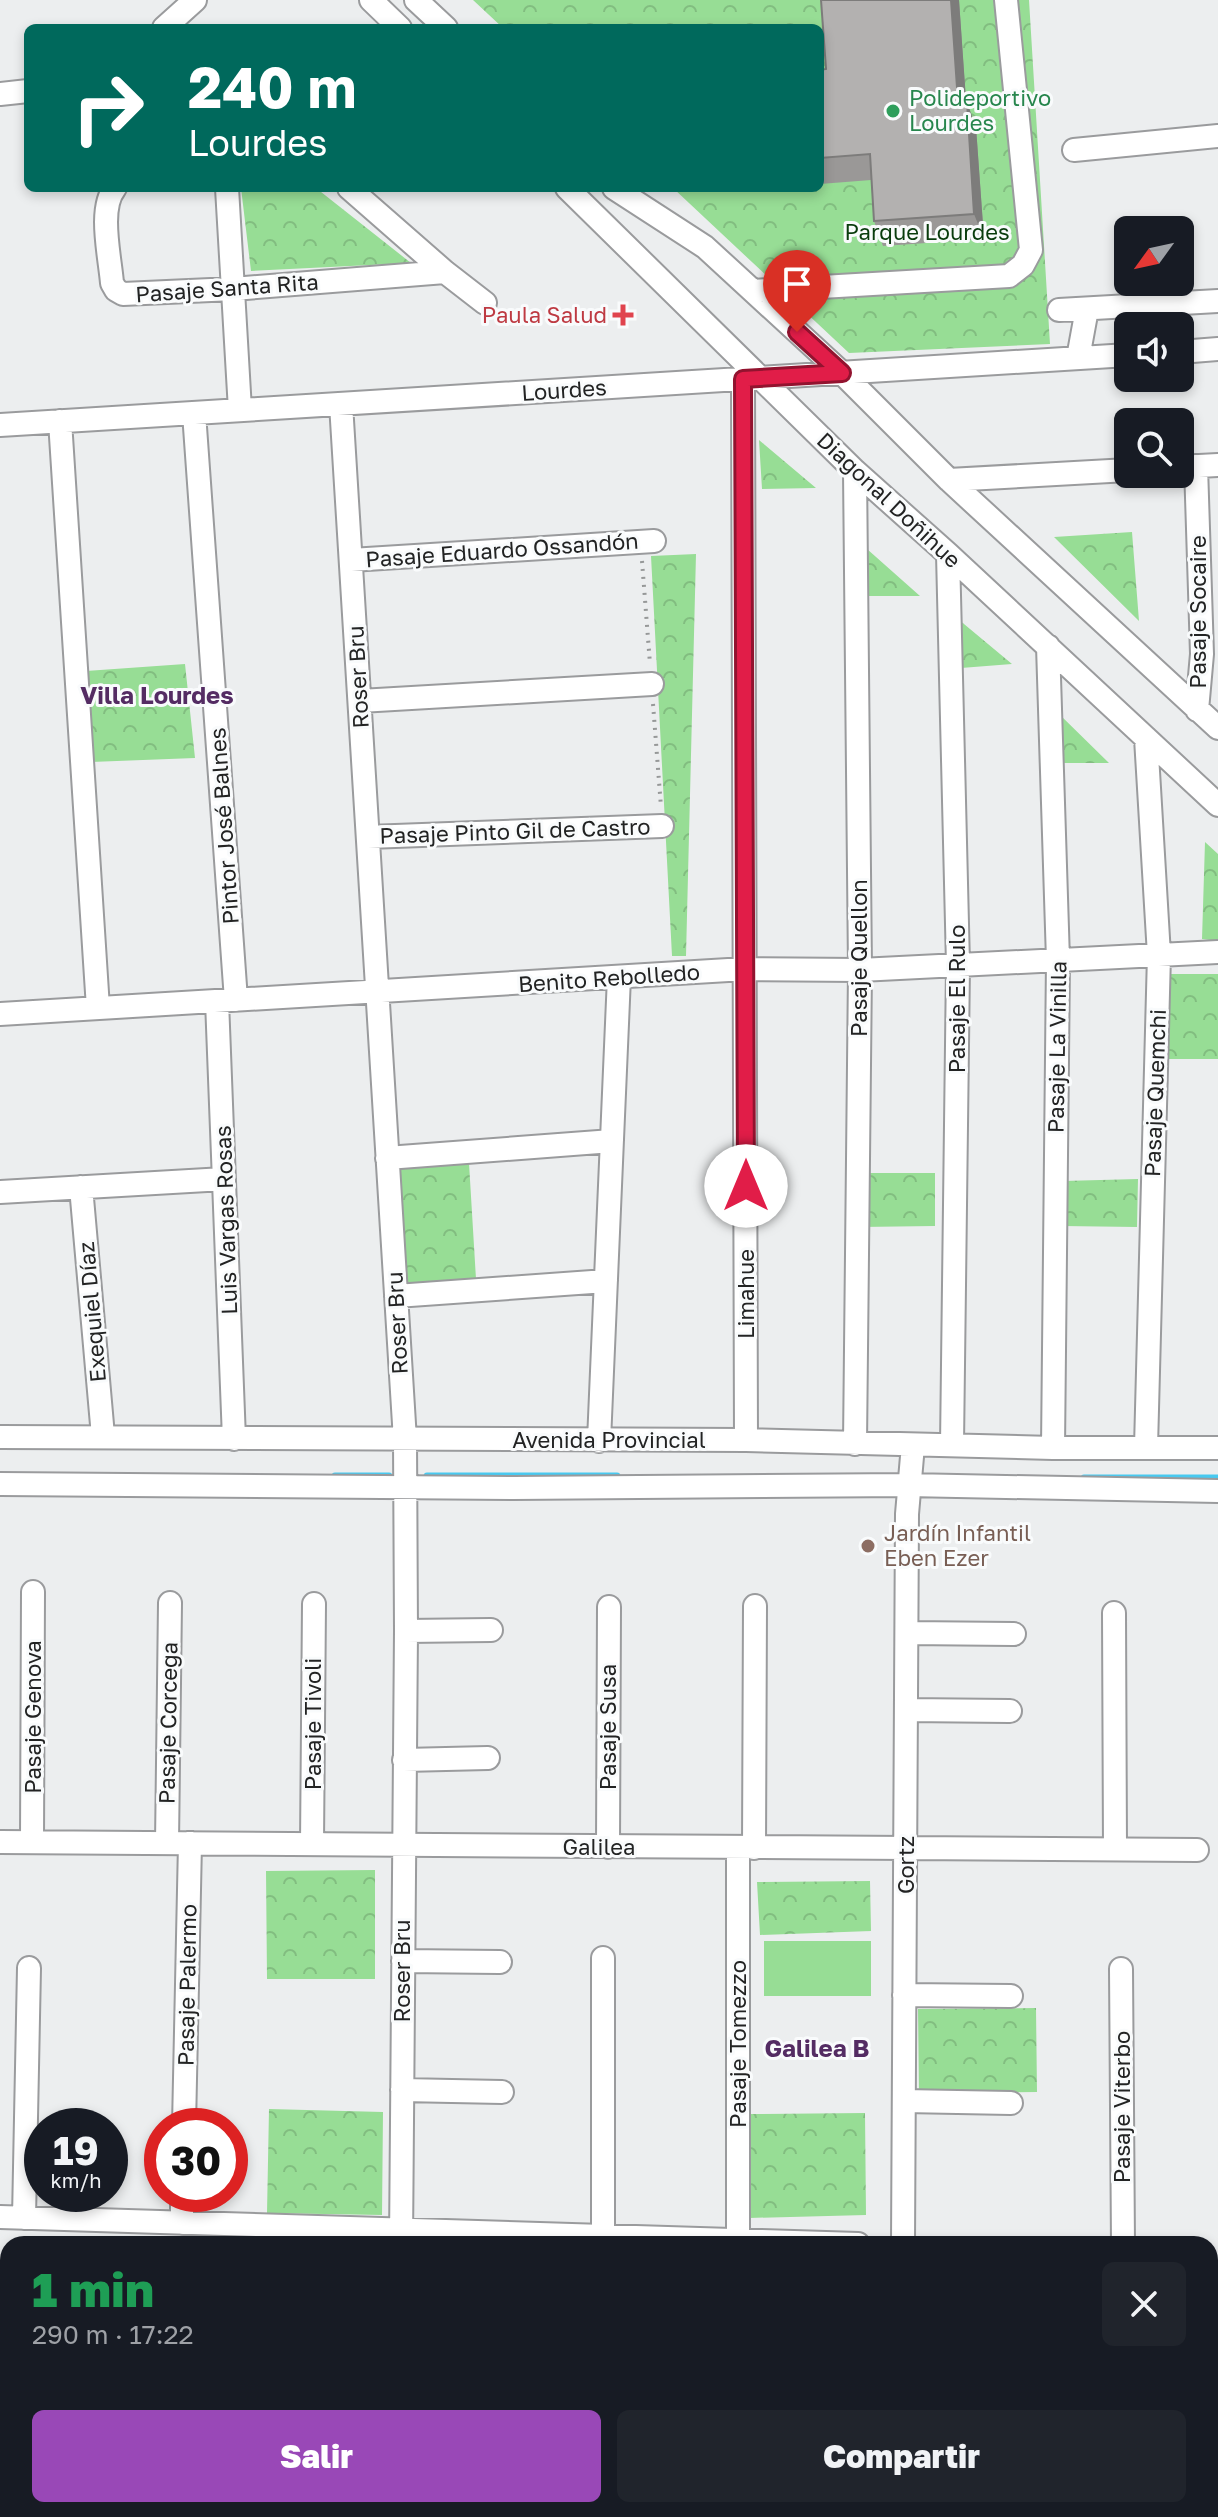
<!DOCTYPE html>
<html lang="es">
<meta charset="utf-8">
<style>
body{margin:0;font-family:"Golos Text",sans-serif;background:#20242c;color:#f1f3f6;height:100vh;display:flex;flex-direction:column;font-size:30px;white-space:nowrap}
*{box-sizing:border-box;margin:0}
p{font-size:26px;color:#9ea1a6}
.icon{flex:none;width:44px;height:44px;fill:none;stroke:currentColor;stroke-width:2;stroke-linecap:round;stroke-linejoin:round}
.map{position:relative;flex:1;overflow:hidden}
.drawer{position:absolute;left:0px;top:2236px;width:1218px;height:282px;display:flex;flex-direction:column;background:#171b24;border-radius:24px 24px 0 0;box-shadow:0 4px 12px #0003}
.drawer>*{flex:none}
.top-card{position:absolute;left:24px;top:24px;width:800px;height:168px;border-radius:12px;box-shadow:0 4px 12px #0003;background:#00695c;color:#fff;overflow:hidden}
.needle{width:52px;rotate:237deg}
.buttons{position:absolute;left:1114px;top:216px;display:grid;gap:16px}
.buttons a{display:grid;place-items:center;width:80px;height:80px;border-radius:12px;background:#171b24;box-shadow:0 4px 12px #0003;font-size:40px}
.speed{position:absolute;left:24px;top:2108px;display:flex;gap:16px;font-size:40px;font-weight:700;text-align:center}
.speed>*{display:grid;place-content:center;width:104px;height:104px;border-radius:50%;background:#171b24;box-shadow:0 4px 12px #0003;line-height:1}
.speed small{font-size:20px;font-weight:400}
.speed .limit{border:12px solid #d22;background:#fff;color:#111}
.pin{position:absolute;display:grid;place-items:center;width:68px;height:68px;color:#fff;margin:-82px -34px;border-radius:50% 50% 50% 0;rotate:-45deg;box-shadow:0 0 8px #0007}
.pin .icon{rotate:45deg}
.me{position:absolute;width:88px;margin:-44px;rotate:0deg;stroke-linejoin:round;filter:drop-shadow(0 0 6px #0008)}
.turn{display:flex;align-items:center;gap:28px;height:168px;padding:0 32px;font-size:36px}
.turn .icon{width:104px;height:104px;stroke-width:2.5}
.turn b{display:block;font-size:56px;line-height:68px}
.round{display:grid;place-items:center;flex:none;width:84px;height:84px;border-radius:12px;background:#20242c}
.summary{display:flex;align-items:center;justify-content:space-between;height:136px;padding:0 32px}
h1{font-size:48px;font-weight:800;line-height:60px;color:#1e9e55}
.button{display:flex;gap:16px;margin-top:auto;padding:16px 32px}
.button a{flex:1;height:92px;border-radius:12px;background:#9948b7;color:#fff;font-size:32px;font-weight:800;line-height:92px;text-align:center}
.button a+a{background:#20242c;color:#f1f3f6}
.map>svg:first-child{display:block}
</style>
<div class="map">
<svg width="1218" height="2517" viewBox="0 0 1218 2517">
<defs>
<pattern id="park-crowns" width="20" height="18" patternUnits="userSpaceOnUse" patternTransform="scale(2)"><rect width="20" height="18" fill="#97dd95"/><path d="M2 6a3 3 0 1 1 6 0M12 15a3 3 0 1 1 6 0" fill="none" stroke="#82bd80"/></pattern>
</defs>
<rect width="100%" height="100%" fill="#eceeef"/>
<!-- grass -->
<path fill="#97dd95" d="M764 1941H871V1996H764Z"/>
<!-- park -->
<path fill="url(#park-crowns)" d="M473 0H1029L1050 344 849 353 673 188H820V28H503Z
M241 188H316L411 263 251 271Z
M759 440 816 488 762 489Z
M1132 532 1139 621 1054 537Z
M858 541 920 596H861Z
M696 554 686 956H672L651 556Z
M958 619 1012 664 961 668Z
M185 664 195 758 91 762 86 671Z
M1057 712 1109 763H1060Z
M1205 842 1218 854V941L1202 939Z
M1160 974H1218V1059H1165Z
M469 1163 476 1279 407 1287 397 1166Z
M858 1173H935V1226L860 1227Z
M1138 1179 1137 1227 1062 1226 1063 1181Z
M375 1870V1979H267L266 1871Z
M870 1881 871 1931 760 1935 757 1882Z
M1036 2008 1037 2092 919 2093 918 2009Z
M269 2109 383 2112 382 2215 267 2213Z
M865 2113 866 2215 749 2218 750 2114Z"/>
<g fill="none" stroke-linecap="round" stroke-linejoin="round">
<!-- stream -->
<path stroke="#48c9f0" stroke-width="7" d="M335 1476H389
M427 1476H617
M1084 1478H1218"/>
<defs>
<path id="minor" d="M371 0 400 28
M416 0 446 28
M164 28 195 0
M0 94 28 91
M1074 150 1218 136
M115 188C98 208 110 257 112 283L116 290 123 294 233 289 445 272
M227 188 240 410
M349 188 445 272 485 303
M567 188 855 471 948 554 1218 805
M614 188 705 247 842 373 949 480 1218 728
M753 291 1009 276 1023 265 1031 250 1006 0
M1059 310 1218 301
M1180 352 1218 349
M1078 358 1087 309
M743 379 746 1440
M341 404 405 1440 406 1631 401 2244
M194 413 236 1000
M60 421 98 1008
M0 425 1128 355
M1196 466 1202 654 1197 710
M1180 467 1218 465
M949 480 1128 470
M948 554 958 965 952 1445
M351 560 654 541
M1048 646 1058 960 1053 1448
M360 701 652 684
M368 837 662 826
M217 1001 234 1439
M0 1014 745 969 860 970 1218 952
M387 1158 612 1141
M81 1187 103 1436
M0 1192 224 1179
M396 1296 606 1281
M0 1437 746 1440 1053 1448H1218
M599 1441 619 977
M855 1444 860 970 855 471
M1146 1447 1159 955 1146 738
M0 1484 514 1488 908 1485 1218 1491
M1114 1613 1115 1849
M406 1631 491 1630
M907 1633 1014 1634
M906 1710 1010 1711
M404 1760 488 1758
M0 1842 1197 1850
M32 1842 33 1592
M167 1843 170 1603
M312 1844 314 1604
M608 1847 609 1607
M738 1848V2241
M754 1848 755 1606
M403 1961 500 1962
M1121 1969 1123 2244
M904 1995 1011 1996
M402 2090 502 2092
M904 2101 1011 2103
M184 2126 190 1843
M0 2217 858 2244
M24 2218 29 1968
M182 2223V2194
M603 2244V1958
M903 2244 907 1514 913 1445
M406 2510 408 2517
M281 2516 298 2514 313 2517
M364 2517 387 2510"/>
</defs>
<!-- minor casing -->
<use href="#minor" stroke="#9a9b9d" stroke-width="26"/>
<!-- path -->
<path stroke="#969898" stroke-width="4" stroke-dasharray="2 6" stroke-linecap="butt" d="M642 561 650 664
M653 704 661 807"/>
<!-- minor -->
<use href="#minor" stroke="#fff" stroke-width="22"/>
</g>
<!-- wall -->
<path fill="#9a9897" d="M959 0 966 102 976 127 984 239 883 246 874 221 871 180 820 184V70L826 69Z"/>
<!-- shaded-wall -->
<path fill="#7d7c7b" d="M951 0H959L968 128 958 102Z
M967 102 976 127 984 239 974 214Z"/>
<!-- building -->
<path fill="#b3b1b0" stroke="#7d7c7b" stroke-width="2" d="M821 0H951L958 102H967L974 214 874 221 870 154 820 158V70L826 69Z"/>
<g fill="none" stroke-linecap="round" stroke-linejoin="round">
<defs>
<path id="route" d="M746 1186 743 379 842 373 797 332"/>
</defs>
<!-- route casing -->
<use href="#route" stroke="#92132f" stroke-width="20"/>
<!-- route -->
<use href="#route" stroke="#e11d48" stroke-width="14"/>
</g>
<!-- markers -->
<circle fill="#2e9e5b" stroke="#f9fbfc" stroke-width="3" cx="893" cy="111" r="8"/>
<path fill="#e0444e" stroke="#f9fbfc" stroke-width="3" d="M619 303h8v8h8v8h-8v8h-8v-8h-8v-8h8z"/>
<circle fill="#8d6e63" stroke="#f9fbfc" stroke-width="3" cx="868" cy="1546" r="8"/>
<g text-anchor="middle" stroke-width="6" stroke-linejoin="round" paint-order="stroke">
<!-- leisure labels -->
<g font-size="22" fill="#27864d" stroke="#f9fbfc" text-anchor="start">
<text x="909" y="106">Polideportivo<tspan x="909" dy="25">Lourdes</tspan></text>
</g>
<!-- park labels -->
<g font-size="22" fill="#093c0d" stroke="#f9fbfc">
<text x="927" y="240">Parque Lourdes</text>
</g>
<!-- street labels -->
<g font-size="22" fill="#222323" stroke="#f9fbfc">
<text transform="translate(227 288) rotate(-4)" y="8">Pasaje Santa Rita</text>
<text transform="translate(564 390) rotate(-4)" y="8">Lourdes</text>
<text transform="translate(889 500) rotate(43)" y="8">Diagonal Doñihue</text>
<text transform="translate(502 550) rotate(-4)" y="8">Pasaje Eduardo Ossandón</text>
<text transform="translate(1198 612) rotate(-90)" y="8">Pasaje Socaire</text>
<text transform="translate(358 677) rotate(-93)" y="8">Roser Bru</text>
<text transform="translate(224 826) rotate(-94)" y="8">Pintor José Balnes</text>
<text transform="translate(515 831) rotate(-2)" y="8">Pasaje Pinto Gil de Castro</text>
<text transform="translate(859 958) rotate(-90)" y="8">Pasaje Quellon</text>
<text transform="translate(609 978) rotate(-4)" y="8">Benito Rebolledo</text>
<text transform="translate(957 999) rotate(-90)" y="8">Pasaje El Rulo</text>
<text transform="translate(1057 1047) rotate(-89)" y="8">Pasaje La Vinilla</text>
<text transform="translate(1155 1093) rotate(-88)" y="8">Pasaje Quemchi</text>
<text transform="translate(226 1220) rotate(-92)" y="8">Luis Vargas Rosas</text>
<text transform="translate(746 1294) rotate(-90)" y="8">Limahue</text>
<text transform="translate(92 1312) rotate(-95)" y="8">Exequiel Díaz</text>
<text transform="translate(397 1323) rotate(-93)" y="8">Roser Bru</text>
<text x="609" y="1448">Avenida Provincial</text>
<text transform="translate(33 1717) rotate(-90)" y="8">Pasaje Genova</text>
<text transform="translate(168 1723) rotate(-89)" y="8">Pasaje Corcega</text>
<text transform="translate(313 1724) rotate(-90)" y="8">Pasaje Tivoli</text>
<text transform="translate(608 1727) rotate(-90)" y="8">Pasaje Susa</text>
<text x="599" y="1855">Galilea</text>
<text transform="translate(906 1865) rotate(-90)" y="8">Gortz</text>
<text transform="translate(402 1971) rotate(-90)" y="8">Roser Bru</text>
<text transform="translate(187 1985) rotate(-89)" y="8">Pasaje Palermo</text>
<text transform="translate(738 2044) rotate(-90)" y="8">Pasaje Tomezzo</text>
<text transform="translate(1122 2107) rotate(-90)" y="8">Pasaje Viterbo</text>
</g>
<!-- health labels -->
<g font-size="22" fill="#be3a42" stroke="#f9fbfc" text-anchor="end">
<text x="607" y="323">Paula Salud</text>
</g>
<!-- education labels -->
<g font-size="22" fill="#785e54" stroke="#f9fbfc" text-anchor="start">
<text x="884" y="1541">Jardín Infantil<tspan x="884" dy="25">Eben Ezer</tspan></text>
</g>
<!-- neighbourhood labels -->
<g font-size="24" font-weight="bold" fill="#542c63" stroke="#f9fbfc">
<text x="157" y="704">Villa Lourdes</text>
<text x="817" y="2057">Galilea B</text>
</g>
</g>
</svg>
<div class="buttons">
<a><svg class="needle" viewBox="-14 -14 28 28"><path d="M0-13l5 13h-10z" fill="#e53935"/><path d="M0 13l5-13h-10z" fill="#9ea1a6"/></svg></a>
<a><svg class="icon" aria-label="sound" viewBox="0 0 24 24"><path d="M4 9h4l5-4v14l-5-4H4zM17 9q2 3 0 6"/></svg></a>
<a><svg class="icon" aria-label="search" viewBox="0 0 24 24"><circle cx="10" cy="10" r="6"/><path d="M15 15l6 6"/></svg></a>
</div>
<div class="speed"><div>19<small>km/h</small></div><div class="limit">30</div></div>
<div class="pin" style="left:797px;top:332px;background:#d93025"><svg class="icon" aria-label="arrive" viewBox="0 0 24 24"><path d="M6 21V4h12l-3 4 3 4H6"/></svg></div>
<svg class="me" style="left:746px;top:1186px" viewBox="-20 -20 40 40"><circle r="19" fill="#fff"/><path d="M0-13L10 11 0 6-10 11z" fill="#e11d48"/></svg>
<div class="top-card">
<div class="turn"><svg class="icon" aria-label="right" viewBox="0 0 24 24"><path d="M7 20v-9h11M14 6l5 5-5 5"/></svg><div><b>240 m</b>Lourdes</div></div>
</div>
<section class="drawer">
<div class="summary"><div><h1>1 min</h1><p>290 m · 17:22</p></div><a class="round"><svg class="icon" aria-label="close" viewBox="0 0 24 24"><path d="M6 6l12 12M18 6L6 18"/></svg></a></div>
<div class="button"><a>Salir</a><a>Compartir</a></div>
</section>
</div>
